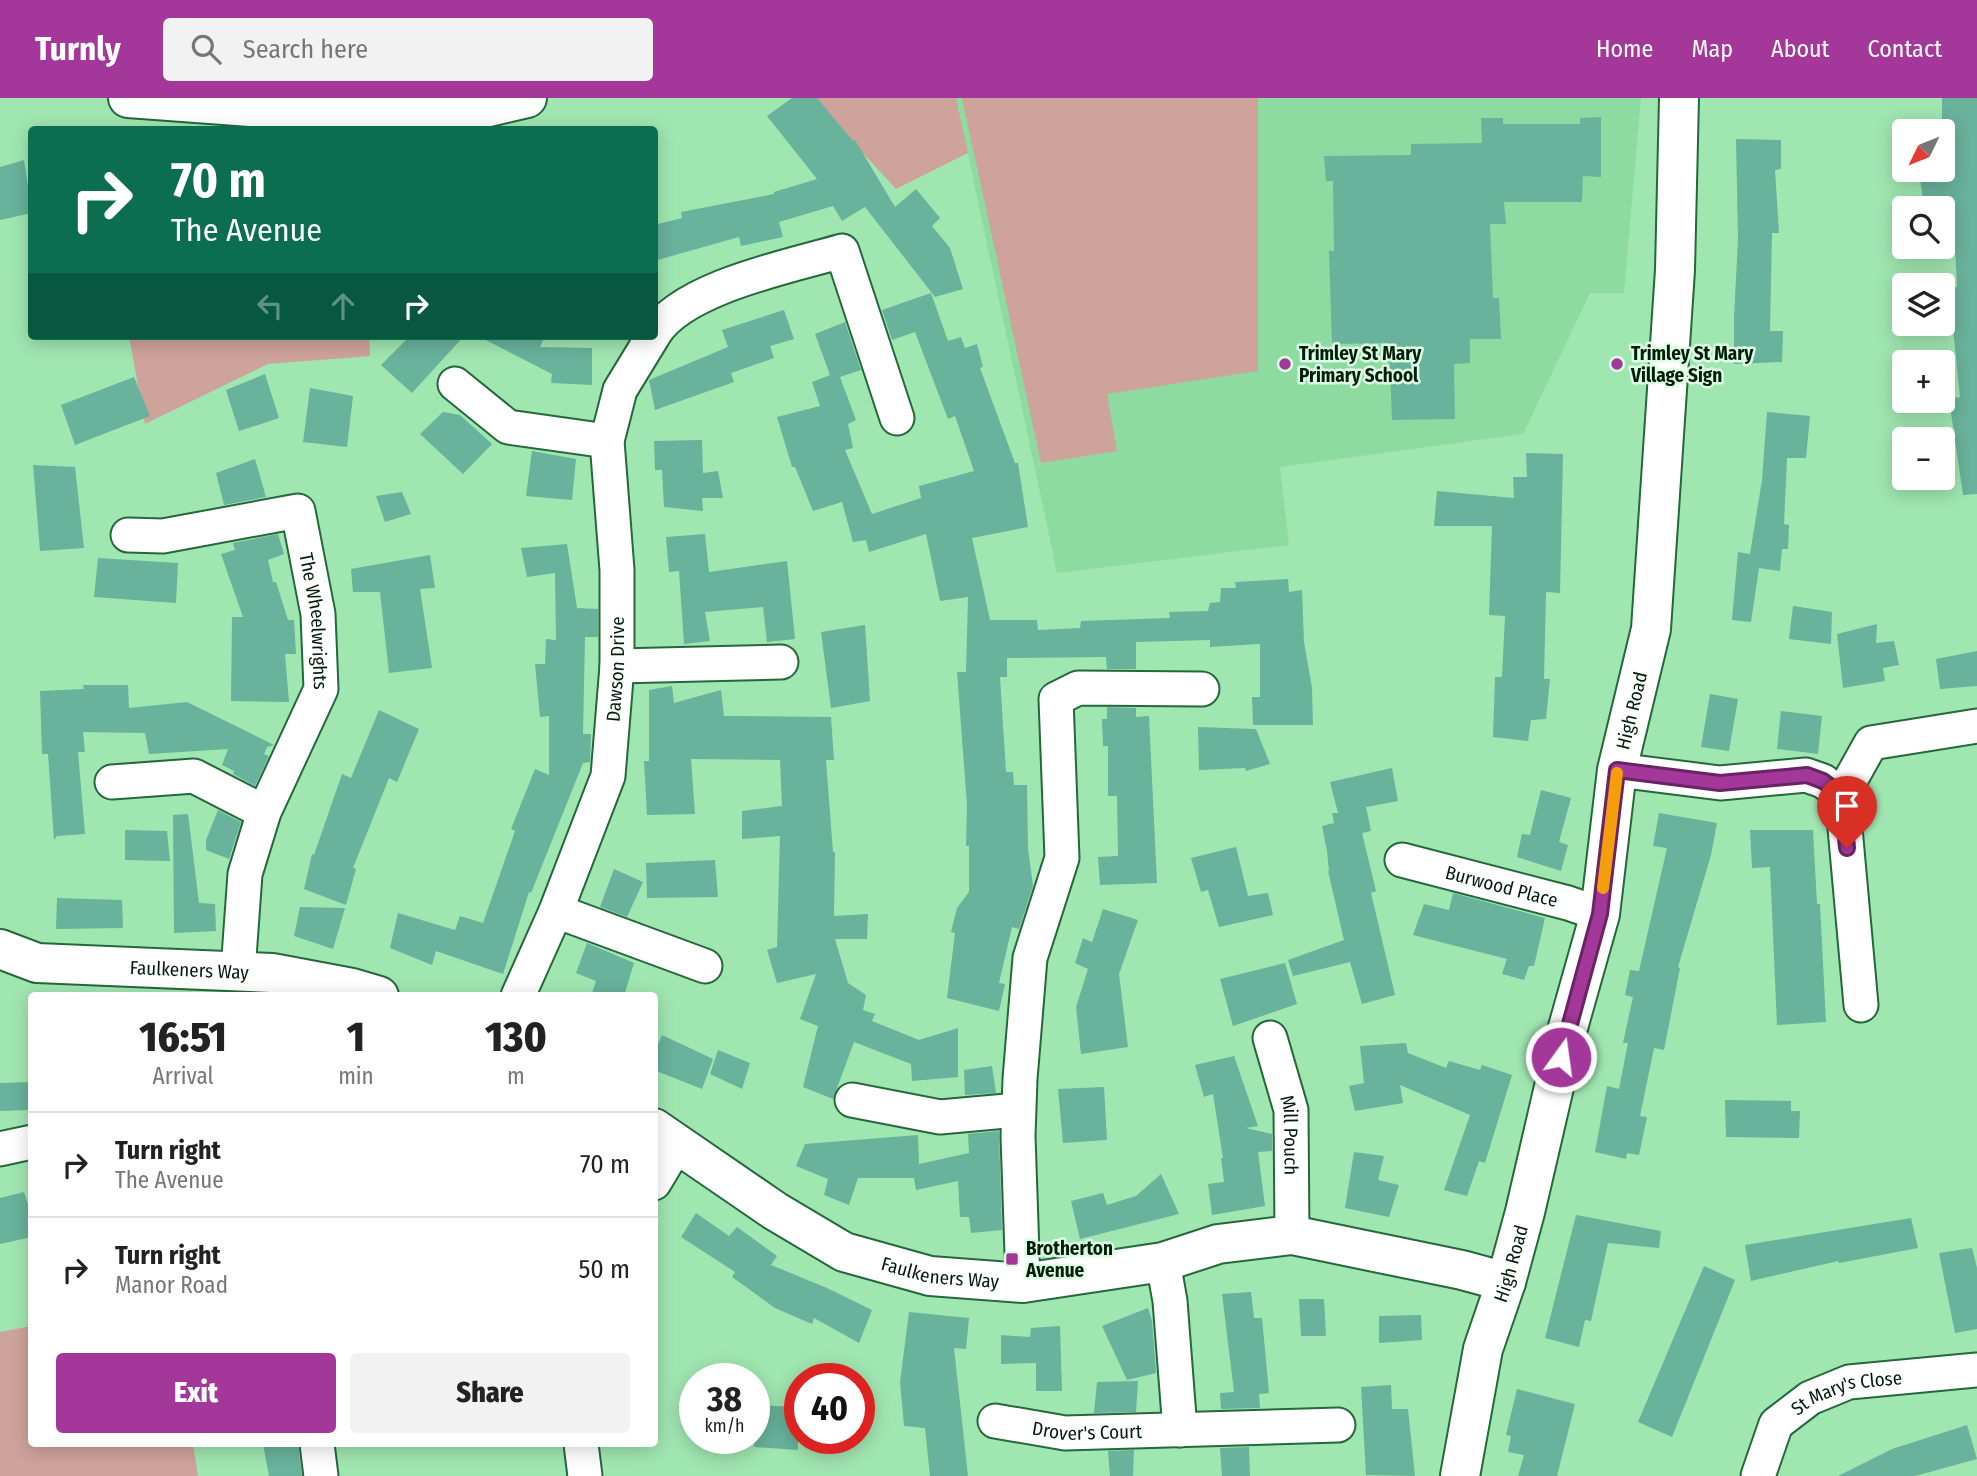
<!DOCTYPE html>
<meta charset="utf-8">
<style>
body{margin:0;font-family:"Fira Sans Condensed",sans-serif;background:#f2f2f2;color:#222;height:100vh;display:flex;flex-direction:column;font-size:26px;white-space:nowrap}
*{box-sizing:border-box;margin:0}
p{font-size:23px;color:#767676}
.icon{flex:none;width:38px;height:38px;fill:none;stroke:currentColor;stroke-width:2;stroke-linecap:round;stroke-linejoin:round}
.map{position:relative;flex:1;overflow:hidden}
.details{position:absolute;left:28px;top:894px;width:630px;height:455px;display:flex;flex-direction:column;background:#fff;border-radius:7px;box-shadow:0 4px 18px #0003}
.details>*{flex:none}
.top-card{position:absolute;left:28px;top:28px;width:630px;height:214px;border-radius:7px;box-shadow:0 4px 18px #0003;background:#0b6e4f;color:#fff;overflow:hidden}
.needle{width:46px;rotate:227deg}
.fabs{position:absolute;left:1892px;top:21px;display:grid;gap:14px}
.fabs a{display:grid;place-items:center;width:63px;height:63px;border-radius:7px;background:#fff;box-shadow:0 4px 18px #0003;font-size:35px}
.speed{position:absolute;left:679px;top:1265px;display:flex;gap:14px;font-size:35px;font-weight:700;text-align:center}
.speed>*{display:grid;place-content:center;width:91px;height:91px;border-radius:50%;background:#fff;box-shadow:0 4px 18px #0003;line-height:1}
.speed small{font-size:18px;font-weight:400}
.speed .limit{border:10px solid #d22;background:#fff;color:#111}
.pin{position:absolute;display:grid;place-items:center;width:60px;height:60px;color:#fff;margin:-72px -30px;border-radius:50% 50% 50% 0;rotate:-45deg;box-shadow:0 0 7px #0007}
.pin .icon{rotate:45deg}
.me{position:absolute;width:77px;margin:-38px;rotate:14deg;stroke-linejoin:round;filter:drop-shadow(0 0 5px #0008)}
.turn{display:flex;align-items:center;gap:24px;height:147px;padding:0 28px;font-size:32px}
.turn .icon{width:91px;height:91px;stroke-width:2.5}
.turn b{display:block;font-size:49px;line-height:60px}
.lanes{display:flex;align-items:center;height:66px;padding:0 28px;background:#0003;justify-content:center;gap:35px;direction:ltr}
.lanes .off{opacity:.35}
.eta{display:flex;justify-content:space-evenly;align-items:center;height:119px;text-align:center}
.eta b{font-size:42px;font-weight:800;line-height:49px}
.action{display:flex;gap:14px;margin-top:auto;padding:14px 28px}
.action a{flex:1;height:80px;border-radius:7px;background:#a3389a;color:#fff;font-size:28px;font-weight:800;line-height:80px;text-align:center}
.action a+a{background:#f2f2f2;color:#222}
ul{padding:0;list-style:none}
li{display:flex;align-items:center;gap:21px;height:105px;padding:0 28px;border-top:2px solid #e0e0e0}
li div{flex:1}
li b{display:block;font-size:26px}
li em{font-style:normal}
header{display:flex;align-items:center;gap:42px;box-sizing:border-box;height:98px;padding:0 35px;background:#a3389a;color:#fff}
header strong{font-size:33px}
nav{display:flex;gap:38px;margin-inline-start:auto;font-size:24px}
.search{width:490px;height:63px;background:#f2f2f2;display:flex;align-items:center;gap:18px;box-sizing:border-box;padding:0 24px;border-radius:7px;color:#767676;font-size:26px}
.map>svg:first-child{display:block}
</style>
<header>
<strong>Turnly</strong>
<div class="search"><svg class="icon" aria-label="search" viewBox="0 0 24 24"><circle cx="10" cy="10" r="6"/><path d="M15 15l6 6"/></svg>Search here</div>
<nav><a>Home</a><a>Map</a><a>About</a><a>Contact</a></nav>
</header>
<div class="map">
<svg width="1977" height="1378" viewBox="0 0 1977 1378">
<rect width="100%" height="100%" fill="#a0e6b1"/>
<!-- built -->
<path fill="#8edba1" d="M956 0H1641L1624 195H1590L1523 336 1280 369 1289 447 1057 475Z"/>
<!-- green -->
<path fill="#cea39b" d="M812 0H956L968 55 896 91Z
M962 0H1258V273L1107 296 1117 353 1041 365Z
M129 238H369L370 258 268 266 145 326Z
M31 1228 32 1346H193L198 1378H0V1234Z"/>
<!-- building -->
<path fill="#69b29b" d="M792 0H817L853 43 855 42 895 109 916 91 940 120 932 128 950 150 963 191 935 199 865 109 842 123 833 108 779 124 783 139 741 148 739 139 654 163V127L682 120 681 114 774 96V94L817 81 767 18Z
M1942 0H1977V396L1963 397 1949 301 1960 299 1949 191 1957 189 1954 130 1942 132V110H1924L1920 81 1936 79 1935 72H1942Z
M1601 19V79L1583 78 1582 104H1504L1506 126H1490L1493 200H1499L1501 241H1470V265L1454 266 1455 321 1392 322 1389 245 1332 246 1329 153H1334L1333 83H1326L1324 58 1411 57V46L1482 45 1481 20H1503V26H1580V20Z
M1736 41 1781 42V71L1775 72 1779 135H1772L1770 233H1783L1782 264 1734 266V220L1738 141Z
M24 62 32 115 0 122V69Z
M931 195 948 243 961 239 965 250 977 246 983 269 980 270 1015 365H1018L1028 429 972 440 990 522H1037L1038 532 1080 530 1081 523 1170 520 1169 514 1208 513 1210 505 1220 504 1221 490H1236L1235 484 1288 481 1289 494 1302 492 1304 544 1312 590 1313 627H1253L1252 599H1260V546L1210 549V542L1136 544V571H1107L1106 559 1007 560V579H1000L1006 674H1013L1014 687H1027L1028 751 1033 788 1019 831 1012 829 999 885 1005 886 999 913 947 900 955 835 951 834 957 810 969 794V748H966L967 707 957 574H966L968 499 940 503 926 436 869 454 866 442 853 444 842 404 813 413 795 369H792L777 319 820 308 812 284 830 277 815 236 845 224 861 272 840 279 856 322 848 326 853 350 845 352 872 416 921 400 919 388 974 373 955 318 948 321 915 234 892 242 882 212Z
M784 212 794 241 770 248 774 260 731 275 734 284 655 312 649 282 728 249 722 232Z
M410 238H464L412 295 381 267Z
M478 238H545L540 249 592 250V287L551 285 552 276Z
M265 276 279 320 239 333 226 292Z
M134 279 150 318 75 347 61 307Z
M310 290 353 298 347 349 303 344Z
M443 314 460 317 492 346 463 376 420 336Z
M1767 314 1810 318 1806 360H1787L1784 426 1789 427 1788 451H1782L1780 473 1759 470 1751 524 1732 522 1738 454 1750 456 1762 382Z
M702 342 703 375 718 373 723 400H702L703 413 664 409 662 372H655L654 343Z
M532 353 576 361 572 402 526 398Z
M1526 355 1563 356 1560 495 1546 494 1544 581H1550L1546 621 1531 622 1528 643 1493 639 1495 579H1502L1505 518 1489 517 1492 428H1434L1437 393 1514 400 1513 379H1527Z
M255 361 266 399 224 407 216 375Z
M33 367 75 369 84 450 40 453Z
M402 394 411 416 385 424 376 398Z
M278 436 284 456 268 462 273 484H276L288 522H294L296 556H285L289 604 231 603 232 519H243L221 456 235 452 233 445Z
M705 436 709 474 787 463 795 541 767 544 763 509 705 514 710 543 684 546 679 473 669 474 666 439Z
M567 446 577 510 598 511V539H585L583 636H591L590 664 583 665 531 795 529 794 503 876 436 853 432 867 390 850 398 815 455 832 460 818 483 825 515 733 511 731 535 671 549 677V618L540 619 535 566H545L546 541 556 542 555 475 527 479 521 450Z
M430 457 435 490 420 491 432 570 389 575 380 494H353L351 471Z
M98 460 178 465 176 505 94 499Z
M1793 508 1832 514 1831 546 1789 541Z
M1877 526 1876 545 1894 543 1899 567 1883 570 1885 583 1843 590 1837 536Z
M865 527 870 603 831 610 821 534Z
M1977 553V588L1940 591 1936 561Z
M83 587H128L129 610 187 604 274 647 267 649 264 656 269 658 255 688 233 676 234 673 222 667 228 651 149 656 145 635 83 634 85 654H78L85 736 57 738 54 742 48 656H42L40 593 84 591Z
M672 588 674 605 721 592 724 618 831 619 834 662H826L833 754H835L834 818 868 816 867 841H835L848 885 866 897 863 912 875 916 872 923 919 942 958 930V979L912 983 911 966 854 944 833 1001 803 989 818 928 800 921 816 876 777 885 767 852 777 849 780 738 742 741V713L782 708 780 662 691 661 695 716 647 717 644 663H649V592Z
M1710 596 1738 601 1729 653 1701 649Z
M1107 609 1136 610V619L1149 618 1157 785 1100 787 1098 759 1118 758 1117 698H1108V648H1103L1102 621H1107Z
M379 612 419 631 397 684 389 680 353 770 356 771 346 807 304 791 312 756 314 757 342 676 351 680Z
M1781 613 1822 618 1818 656 1777 651Z
M1198 629 1256 631 1270 666 1246 673 1245 670 1199 672Z
M1392 670 1398 703 1366 709 1371 733 1362 735 1376 793 1371 795 1395 897 1362 906 1350 864 1293 878 1288 862 1344 842 1328 773H1329L1327 753 1322 728 1334 725 1332 715H1338L1330 684Z
M1541 692 1571 700 1559 744 1568 747 1561 773 1517 759 1522 736 1530 737Z
M218 712 241 724 229 761 206 752V742Z
M1659 715 1717 725 1711 757 1678 869 1680 870 1664 952 1654 950 1640 1018 1647 1019 1639 1057 1627 1055 1626 1061 1595 1054 1607 988 1619 991 1628 945H1623L1633 899 1625 897 1630 872 1639 873 1667 750 1653 748Z
M188 716 199 805 215 806 216 833 174 835 173 717Z
M125 732 167 733 170 763 125 762Z
M1750 732H1813L1817 806H1820L1826 924 1777 927 1770 769 1752 770Z
M1236 749 1248 798 1268 795 1273 817 1219 829 1208 792 1201 794 1191 760Z
M715 762 718 799 647 800 646 765Z
M614 771 643 784 627 819 600 809Z
M1453 795 1545 820 1534 868H1529L1524 882 1502 876 1507 861 1413 837 1424 806 1449 812Z
M57 800 122 802 123 830 56 831Z
M300 809 345 810 333 851 294 838Z
M1103 811 1138 822 1119 876 1128 949 1081 956 1076 909 1088 871 1075 865 1083 840 1092 844Z
M587 845 634 865 624 898H591L596 883 576 875Z
M1285 865 1297 906 1233 928 1220 881Z
M662 937 713 961 702 991 654 972V956Z
M1406 945 1408 955 1446 970 1449 963 1480 972 1482 967 1512 977 1485 1065 1479 1063 1467 1098 1444 1092 1470 1017 1400 987 1403 1005 1355 1013 1349 988 1364 985 1360 948Z
M718 952 750 965 742 991 710 976Z
M1234 958 1258 1028 1246 1030 1272 1036V1053L1258 1054 1265 1108 1212 1117 1208 1086 1224 1084 1221 1060H1223L1213 996 1204 999 1195 967Z
M992 968 996 995 965 997 964 972Z
M32 984V1012L0 1013V985Z
M1104 989 1107 1042 1063 1045 1058 991Z
M1725 1002 1791 1003V1013H1800L1799 1040 1726 1039Z
M999 1033 1002 1132 971 1135 969 1119H960L958 1083 916 1092 914 1080H858L849 1107 824 1097 828 1081 796 1068 805 1046 918 1037 919 1066 969 1055 968 1036Z
M1354 1054 1384 1058 1378 1082 1399 1087 1389 1119 1345 1110Z
M1161 1076 1179 1116 1080 1141 1071 1103 1103 1095 1107 1107 1136 1098Z
M24 1094 32 1118V1139L0 1146V1100Z
M696 1115 729 1138 737 1129 777 1158 771 1167 827 1190 872 1212 859 1245 814 1220 812 1226 775 1210 732 1179 735 1174 681 1139Z
M1576 1117 1661 1133 1659 1150 1608 1145 1591 1223 1585 1222 1579 1249 1545 1240Z
M1911 1120 1918 1150 1839 1165 1838 1163 1751 1183 1745 1147Z
M1972 1150 1977 1170V1231L1955 1235 1939 1155Z
M1704 1168 1735 1182 1672 1339 1638 1324Z
M1251 1194 1254 1220H1262L1269 1295 1259 1296 1260 1310 1221 1311 1220 1295 1234 1294 1222 1196Z
M1299 1201H1324L1326 1238H1301Z
M1148 1210 1152 1223 1156 1275 1127 1282 1102 1228Z
M909 1214 969 1220 966 1251 954 1250 968 1378H930L925 1330 904 1328 900 1284Z
M1421 1217 1422 1242 1379 1245V1218Z
M1060 1228 1062 1293H1036V1265L1001 1266V1237L1030 1239 1031 1230Z
M1138 1283 1136 1314 1094 1315 1097 1284Z
M1391 1287 1392 1311H1408L1415 1378 1366 1377 1361 1289Z
M1517 1291 1575 1306 1557 1378H1518L1524 1357 1508 1354 1511 1338 1506 1337Z
M754 1307 797 1309 798 1352 754 1349Z
M1967 1327 1977 1361 1915 1378H1838L1892 1351Z
M263 1346H298L302 1378H269Z
M1249 1349 1250 1378H1222L1220 1350Z
M1134 1352 1133 1378H1110L1108 1353Z"/>
<g fill="none" stroke-linecap="round" stroke-linejoin="round">
<defs>
<g id="minor">
<path d="M654 236C683 189 791 168 842 153L897 320"/>
<path d="M455 286 508 329 607 343"/>
<path id="s1" d="M128 437 163 438 298 413 318 516 321 591 264 714 245 776 238 873"/>
<path d="M617 568 781 564"/>
<path d="M1617 672 1720 685 1806 677 1823 683 1842 697"/>
<path d="M112 684 194 678 264 714"/>
<path id="s2" d="M1402 762 1568 805 1600 816"/>
<path d="M556 813 705 868"/>
<path id="s3" d="M518 898 556 813 608 678 617 568V472L607 343 620 292 653 238"/>
<path d="M1861 907 1842 697 1871 645 1977 628"/>
<path id="s4" d="M1270 940 1291 1012 1292 1137"/>
<path d="M852 1002 940 1019 1018 1012"/>
<path d="M0 1051 32 1044"/>
<path d="M654 1085 678 1045"/>
<path d="M1163 1164 1170 1203 1180 1332"/>
<path d="M1023 1185 1018 1038 1020 981 1030 860 1062 760 1056 601 1078 590 1202 591"/>
<path id="s5" d="M995 1323 1065 1335 1338 1327"/>
<path d="M317 1346 321 1378"/>
<path d="M581 1346 585 1378"/>
<path id="s6" d="M1758 1378 1776 1326 1810 1300 1849 1284 1977 1272"/>
</g>
<g id="tertiary">
<path d="M128 0 357 17H455L527 0"/>
<path id="s7" d="M0 851 37 865 272 875 352 890 379 898"/>
<path id="s8" d="M654 1030 775 1113 844 1154 930 1178 1023 1185 1163 1164 1218 1146 1292 1137 1462 1172 1506 1184"/>
<path id="s9" d="M1460 1378 1483 1251 1506 1184 1525 1114 1567 933 1600 816 1617 672 1651 531 1675 172 1679 0"/>
</g>
</defs>
<!-- minor casing -->
<use href="#minor" stroke="#24683b" stroke-width="37"/>
<!-- tertiary casing -->
<use href="#tertiary" stroke="#24683b" stroke-width="42"/>
<!-- minor -->
<use href="#minor" stroke="#fff" stroke-width="33"/>
<!-- tertiary -->
<use href="#tertiary" stroke="#fff" stroke-width="38"/>
</g>
<g fill="none" stroke-linecap="round" stroke-linejoin="round">
<defs>
<path id="route" d="M1561 959 1600 816 1617 672 1720 685 1807 677 1823 683 1842 697 1847 750"/>
</defs>
<!-- route casing -->
<use href="#route" stroke="#6a2464" stroke-width="18"/>
<!-- route -->
<use href="#route" stroke="#a3389a" stroke-width="12"/>
<!-- slow -->
<path stroke="#f59e0b" stroke-width="12" d="M1603 790 1617 675"/>
</g>
<!-- markers -->
<g fill="#a3389a" stroke="#dcfee3" stroke-width="2.5">
<circle cx="1285" cy="266" r="7"/>
<circle cx="1617" cy="266" r="7"/>
<rect x="1005" y="1154" width="14" height="14" rx="3.5"/>
</g>
<g text-anchor="middle" stroke-width="5" stroke-linejoin="round" paint-order="stroke">
<!-- poi labels -->
<g font-size="19" font-weight="bold" fill="#021d0b" stroke="#dcfee3" text-anchor="start">
<text x="1299" y="262">Trimley St Mary<tspan x="1299" dy="22">Primary School</tspan></text>
<text x="1631" y="262">Trimley St Mary<tspan x="1631" dy="22">Village Sign</tspan></text>
<text x="1026" y="1157">Brotherton<tspan x="1026" dy="22">Avenue</tspan></text>
</g>
<!-- street labels -->
<g font-size="19" fill="#021d0b" stroke="#dcfee3">
<text dy="7" stroke="none"><textPath href="#s1" startOffset="284">The Wheelwrights</textPath></text>
<text dy="7" stroke="none"><textPath href="#s3" startOffset="345">Dawson Drive</textPath></text>
<text dy="7" stroke="none"><textPath href="#s9" startOffset="786">High Road</textPath></text>
<text dy="7" stroke="none"><textPath href="#s2" startOffset="103">Burwood Place</textPath></text>
<text dy="7" stroke="none"><textPath href="#s7" startOffset="192">Faulkeners Way</textPath></text>
<text dy="7" stroke="none"><textPath href="#s4" startOffset="100">Mill Pouch</textPath></text>
<text dy="7" stroke="none"><textPath href="#s9" startOffset="219">High Road</textPath></text>
<text dy="7" stroke="none"><textPath href="#s8" startOffset="326">Faulkeners Way</textPath></text>
<text dy="7" stroke="none"><textPath href="#s6" startOffset="135">St Mary's Close</textPath></text>
<text dy="7" stroke="none"><textPath href="#s5" startOffset="93">Drover's Court</textPath></text>
</g>
</g>
</svg>
<div class="fabs">
<a><svg class="needle" viewBox="-14 -14 28 28"><path d="M0-13l5 13h-10z" fill="#e53935"/><path d="M0 13l5-13h-10z" fill="#767676"/></svg></a>
<a><svg class="icon" aria-label="search" viewBox="0 0 24 24"><circle cx="10" cy="10" r="6"/><path d="M15 15l6 6"/></svg></a>
<a><svg class="icon" aria-label="layers" viewBox="0 0 24 24"><path d="M12 4l9 5-9 5-9-5zM3 14l9 5 9-5"/></svg></a>
<a>+</a>
<a>−</a>
</div>
<div class="speed"><div>38<small>km/h</small></div><div class="limit">40</div></div>
<div class="pin" style="left:1847px;top:750px;background:#d93025"><svg class="icon" aria-label="arrive" viewBox="0 0 24 24"><path d="M6 21V4h12l-3 4 3 4H6"/></svg></div>
<svg class="me" style="left:1561px;top:959px" viewBox="-20 -20 40 40"><circle r="17" fill="#a3389a" stroke="#fff" stroke-width="3"/><path d="M0-11L8 9 0 5-8 9z" fill="#fff"/></svg>
<div class="top-card">
<div class="turn"><svg class="icon" aria-label="right" viewBox="0 0 24 24"><path d="M7 20v-9h11M14 6l5 5-5 5"/></svg><div><b>70 m</b>The Avenue</div></div>
<div class="lanes"><svg class="icon off" aria-label="left" viewBox="0 0 24 24"><path d="M17 20v-9H6M10 6l-5 5 5 5"/></svg><svg class="icon off" aria-label="ahead" viewBox="0 0 24 24"><path d="M12 20V5M6 11l6-6 6 6"/></svg><svg class="icon" aria-label="right" viewBox="0 0 24 24"><path d="M7 20v-9h11M14 6l5 5-5 5"/></svg></div>
</div>
<section class="details">
<div class="eta">
<div><b>16:51</b><p>Arrival</p></div>
<div><b>1</b><p>min</p></div>
<div><b>130</b><p>m</p></div>
</div>
<ul>
<li><svg class="icon" aria-label="right" viewBox="0 0 24 24"><path d="M7 20v-9h11M14 6l5 5-5 5"/></svg><div><b>Turn right</b><p>The Avenue</p></div><em>70 m</em></li>
<li><svg class="icon" aria-label="right" viewBox="0 0 24 24"><path d="M7 20v-9h11M14 6l5 5-5 5"/></svg><div><b>Turn right</b><p>Manor Road</p></div><em>50 m</em></li>
</ul>
<div class="action"><a>Exit</a><a>Share</a></div>
</section>
</div>
